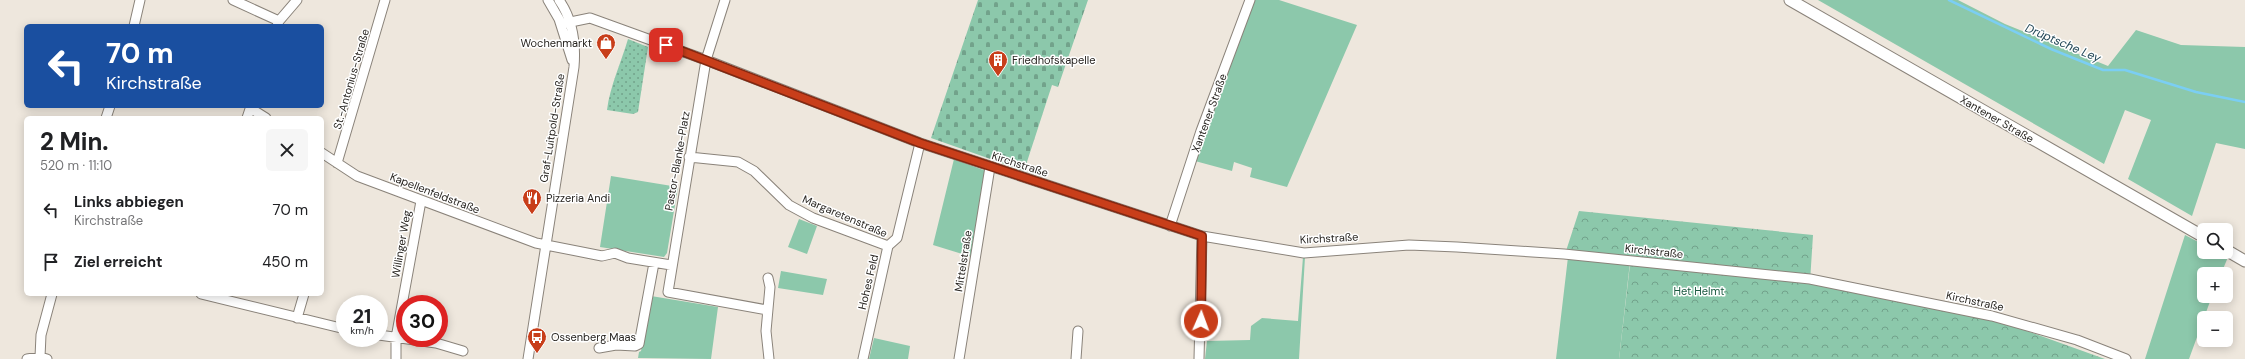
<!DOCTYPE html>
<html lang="de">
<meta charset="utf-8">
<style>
body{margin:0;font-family:"DM Sans",sans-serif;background:#f6f6f6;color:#202124;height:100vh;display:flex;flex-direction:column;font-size:15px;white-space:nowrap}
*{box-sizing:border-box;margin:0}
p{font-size:13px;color:#757577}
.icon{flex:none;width:22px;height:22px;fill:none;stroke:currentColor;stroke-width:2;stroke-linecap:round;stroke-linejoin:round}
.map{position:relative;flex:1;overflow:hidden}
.panel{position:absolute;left:24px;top:116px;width:300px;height:180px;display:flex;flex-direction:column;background:#fff;border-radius:6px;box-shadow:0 2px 10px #0003}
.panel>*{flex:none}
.guide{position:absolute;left:24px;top:24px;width:300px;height:84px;border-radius:6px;box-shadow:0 2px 10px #0003;background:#1a4fa0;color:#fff;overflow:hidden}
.fabs{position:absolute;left:2197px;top:223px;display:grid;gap:8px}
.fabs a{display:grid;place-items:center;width:36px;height:36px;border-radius:6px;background:#fff;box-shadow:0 2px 10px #0003;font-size:20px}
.speed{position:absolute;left:336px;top:295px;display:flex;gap:8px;font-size:20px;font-weight:700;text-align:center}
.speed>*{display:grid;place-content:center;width:52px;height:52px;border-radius:50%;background:#fff;box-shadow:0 2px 10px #0003;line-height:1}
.speed small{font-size:10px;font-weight:400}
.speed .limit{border:6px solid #d22;background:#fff;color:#111}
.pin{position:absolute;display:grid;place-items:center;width:34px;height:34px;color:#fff;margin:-17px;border-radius:8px;box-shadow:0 2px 6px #0006}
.me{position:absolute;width:44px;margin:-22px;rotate:2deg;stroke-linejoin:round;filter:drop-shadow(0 0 3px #0008)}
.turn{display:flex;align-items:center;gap:14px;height:84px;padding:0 16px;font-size:18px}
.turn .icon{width:52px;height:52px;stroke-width:2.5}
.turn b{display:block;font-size:28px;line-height:34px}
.round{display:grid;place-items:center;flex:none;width:42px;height:42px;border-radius:6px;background:#f6f6f6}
.overview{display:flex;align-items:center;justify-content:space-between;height:68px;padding:0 16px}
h1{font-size:24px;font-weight:800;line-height:30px}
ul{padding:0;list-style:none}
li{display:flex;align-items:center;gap:12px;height:52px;padding:0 16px}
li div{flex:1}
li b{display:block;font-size:15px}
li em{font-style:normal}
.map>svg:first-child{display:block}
</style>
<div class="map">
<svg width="2245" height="359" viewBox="0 0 2245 359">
<defs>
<pattern id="forest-crowns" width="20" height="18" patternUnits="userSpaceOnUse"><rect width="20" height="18" fill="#8cc8ab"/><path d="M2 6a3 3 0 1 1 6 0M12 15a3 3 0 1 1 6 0" fill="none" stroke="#72a28b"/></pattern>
<pattern id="cemetery-stones" width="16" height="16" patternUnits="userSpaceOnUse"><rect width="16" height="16" fill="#8cc8ab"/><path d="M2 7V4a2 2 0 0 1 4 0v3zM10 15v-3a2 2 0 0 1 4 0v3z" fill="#72a28b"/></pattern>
<pattern id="park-dots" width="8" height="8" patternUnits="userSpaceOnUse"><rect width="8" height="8" fill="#8cc8ab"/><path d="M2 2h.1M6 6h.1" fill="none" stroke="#72a28b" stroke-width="1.8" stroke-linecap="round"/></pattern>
</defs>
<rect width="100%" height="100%" fill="#eee7dd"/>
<!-- green -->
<path fill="#8cc8ab" d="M1253 0H1279L1357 25 1287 187 1250 177 1252 168 1234 162 1232 171 1195 161Z
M1818 0H1958L2005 24 2108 66 2136 30 2181 45 2245 47V149L2216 143 2192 216 2128 179 2151 120 2125 110 2104 164Z
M954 159 986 171 972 257 933 245Z
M611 176 678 187 667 253 664 257 600 247Z
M799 219 817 226 807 254 788 247Z
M2185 235 2204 245V252H2218L2228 257 2221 274H2204V296H2212L2189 359H2145Z
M1303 257H1305L1299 359H1205L1207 341 1250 340 1251 326 1262 318 1298 321Z
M1568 257 1630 262 1619 359H1556Z
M781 271 827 279 823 295 778 288Z
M651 296 718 307 711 359 638 358 639 352 641 351Z
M874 338 910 346 908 359H869Z"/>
<!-- forest -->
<path fill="url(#forest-crowns)" d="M1579 211 1813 235 1810 282 1991 318 2105 359H1619L1631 256 1566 251Z"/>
<!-- cemetery -->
<path fill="url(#cemetery-stones)" d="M978 0H1088L1058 87 1052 85 1024 171 931 138Z"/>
<!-- park -->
<path fill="url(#park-dots)" d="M628 39 648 47 638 112 633 114 607 110C610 86 621 63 628 39Z"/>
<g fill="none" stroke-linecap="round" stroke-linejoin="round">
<!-- stream -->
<path stroke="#7bcef3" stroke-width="2.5" d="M1949 0 2051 49 2103 70H2125L2196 92 2245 102"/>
<defs>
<path id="minor" d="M233 0 279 21
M548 0 559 19 572 60
M725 0 706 60 668 292 767 310
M561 24 590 18 706 60 920 143 1202 236 1304 253 1409 245 1457 247 1564 254 1810 279 1992 316 2077 340 2126 359
M134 26 140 0
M277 26 279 21 297 0
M250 108 266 118
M106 118 110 106
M247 118 251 106
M322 153 357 176 536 243 602 256 615 253 628 258 671 265
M689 157 738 162 754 171 789 205 813 218 888 246
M337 163 385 0
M1170 226 1201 131 1250 0
M768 278 770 287 766 331 769 359
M201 294 345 329
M297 318 304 294
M379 335 436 343 463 351
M599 348 616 345 635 346 639 344 654 263
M40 357 41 335 52 294
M27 359 40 357 47 359
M396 359V338L421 201
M528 359 574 67C576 43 573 20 559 0
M863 359 888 246 897 238 920 143
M959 359 990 167
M1076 359 1078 331
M1199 359 1202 236"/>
<path id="major" d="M1790 0 2204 237
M2226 250 2245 261"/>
</defs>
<!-- minor casing -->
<use href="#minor" stroke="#8a837a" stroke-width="11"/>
<!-- major casing -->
<use href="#major" stroke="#8a837a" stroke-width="13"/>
<!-- minor -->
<use href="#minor" stroke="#fff" stroke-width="9"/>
<!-- major -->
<use href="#major" stroke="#fff" stroke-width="11"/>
</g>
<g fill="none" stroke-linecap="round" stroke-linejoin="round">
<defs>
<path id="route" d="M666 45 920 143 1202 236 1201 321"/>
</defs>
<!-- route casing -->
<use href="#route" stroke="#822811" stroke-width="10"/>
<!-- route -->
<use href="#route" stroke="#c83e1a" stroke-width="7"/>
</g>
<!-- icons -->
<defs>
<symbol id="shop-pin" viewBox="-11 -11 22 30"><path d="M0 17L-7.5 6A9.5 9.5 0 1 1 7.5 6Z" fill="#c83e1a" stroke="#fff"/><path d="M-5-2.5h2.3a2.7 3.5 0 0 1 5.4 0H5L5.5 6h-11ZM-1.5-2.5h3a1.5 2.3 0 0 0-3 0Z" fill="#fff"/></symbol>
<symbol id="building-pin" viewBox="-11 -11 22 30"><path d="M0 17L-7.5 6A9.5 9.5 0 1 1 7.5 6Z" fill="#c83e1a" stroke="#fff"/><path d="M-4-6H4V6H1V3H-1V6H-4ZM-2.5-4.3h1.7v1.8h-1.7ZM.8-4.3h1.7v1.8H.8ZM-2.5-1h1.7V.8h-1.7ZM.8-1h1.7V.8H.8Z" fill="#fff"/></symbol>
<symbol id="restaurant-pin" viewBox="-11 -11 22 30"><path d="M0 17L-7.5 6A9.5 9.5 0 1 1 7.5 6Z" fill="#c83e1a" stroke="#fff"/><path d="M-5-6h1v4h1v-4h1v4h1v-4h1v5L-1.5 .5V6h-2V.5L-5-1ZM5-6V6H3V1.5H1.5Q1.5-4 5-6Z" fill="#fff"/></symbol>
<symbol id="bus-pin" viewBox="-11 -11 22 30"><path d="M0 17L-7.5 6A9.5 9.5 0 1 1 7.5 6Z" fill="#c83e1a" stroke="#fff"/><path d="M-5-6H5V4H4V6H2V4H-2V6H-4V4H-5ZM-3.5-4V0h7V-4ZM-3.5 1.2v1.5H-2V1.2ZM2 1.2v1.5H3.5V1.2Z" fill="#fff"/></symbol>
</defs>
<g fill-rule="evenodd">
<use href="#shop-pin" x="595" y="32" width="22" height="30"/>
<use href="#building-pin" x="987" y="49" width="22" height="30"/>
<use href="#restaurant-pin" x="521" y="187" width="22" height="30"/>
<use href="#bus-pin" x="526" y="326" width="22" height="30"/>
</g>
<g text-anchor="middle" stroke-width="3" stroke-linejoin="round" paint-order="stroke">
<!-- poi labels -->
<g font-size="11" fill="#282521" stroke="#fff" text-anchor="start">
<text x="592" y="47" text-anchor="end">Wochenmarkt</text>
<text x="1012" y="64">Friedhofskapelle</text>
<text x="546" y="202">Pizzeria Andi</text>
<text x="551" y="341">Ossenberg Maas</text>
</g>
<!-- street labels -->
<g font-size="11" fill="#282521" stroke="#fff">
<text transform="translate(351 79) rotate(-74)" y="4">St.-Antonius-Straße</text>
<text transform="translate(1209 113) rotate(-70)" y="4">Xantener Straße</text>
<text transform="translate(1997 119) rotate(30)" y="4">Xantener Straße</text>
<text transform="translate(552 128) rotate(-81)" y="4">Graf-Luitpold-Straße</text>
<text transform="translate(677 161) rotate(-80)" y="4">Pastor-Blanke-Platz</text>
<text transform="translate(1020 164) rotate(18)" y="4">Kirchstraße</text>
<text transform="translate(435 193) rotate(21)" y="4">Kapellenfeldstraße</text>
<text transform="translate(845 216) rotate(23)" y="4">Margaretenstraße</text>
<text transform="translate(1329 238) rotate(-3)" y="4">Kirchstraße</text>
<text transform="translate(401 244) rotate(-80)" y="4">Willinger Weg</text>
<text transform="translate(1654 251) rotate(6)" y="4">Kirchstraße</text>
<text transform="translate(963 261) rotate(-81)" y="4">Mittelstraße</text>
<text transform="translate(868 282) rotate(-77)" y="4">Hohes Feld</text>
<text transform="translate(1975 301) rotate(12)" y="4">Kirchstraße</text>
</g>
<!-- park labels -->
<g font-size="11" fill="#1b5a41" stroke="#fff">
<text x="1699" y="295">Het Helmt</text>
</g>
<!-- water labels -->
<g font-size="12" font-style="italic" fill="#224757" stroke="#fff">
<text transform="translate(2063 43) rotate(23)" y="4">Drüptsche Ley</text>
</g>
</g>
</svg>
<div class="fabs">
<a><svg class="icon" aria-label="search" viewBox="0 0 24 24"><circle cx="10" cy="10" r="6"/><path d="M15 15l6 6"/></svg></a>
<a>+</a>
<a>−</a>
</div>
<div class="speed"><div>21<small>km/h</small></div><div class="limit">30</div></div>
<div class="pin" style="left:666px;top:45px;background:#d93025"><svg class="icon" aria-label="arrive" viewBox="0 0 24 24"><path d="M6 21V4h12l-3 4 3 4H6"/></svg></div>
<svg class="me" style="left:1201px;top:321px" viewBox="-20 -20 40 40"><circle r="17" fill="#c83e1a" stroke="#fff" stroke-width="3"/><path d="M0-11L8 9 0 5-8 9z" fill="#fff"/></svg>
<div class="guide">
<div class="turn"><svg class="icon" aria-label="left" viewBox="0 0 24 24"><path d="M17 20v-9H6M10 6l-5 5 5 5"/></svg><div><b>70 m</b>Kirchstraße</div></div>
</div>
<section class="panel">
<div class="overview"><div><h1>2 Min.</h1><p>520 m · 11:10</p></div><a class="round"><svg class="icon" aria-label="close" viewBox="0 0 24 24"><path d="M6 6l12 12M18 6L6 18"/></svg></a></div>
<ul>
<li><svg class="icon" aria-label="left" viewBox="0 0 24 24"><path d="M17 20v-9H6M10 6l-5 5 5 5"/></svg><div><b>Links abbiegen</b><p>Kirchstraße</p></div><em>70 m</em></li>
<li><svg class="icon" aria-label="arrive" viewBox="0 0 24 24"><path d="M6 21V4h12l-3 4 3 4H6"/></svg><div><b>Ziel erreicht</b></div><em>450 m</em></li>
</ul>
</section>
</div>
